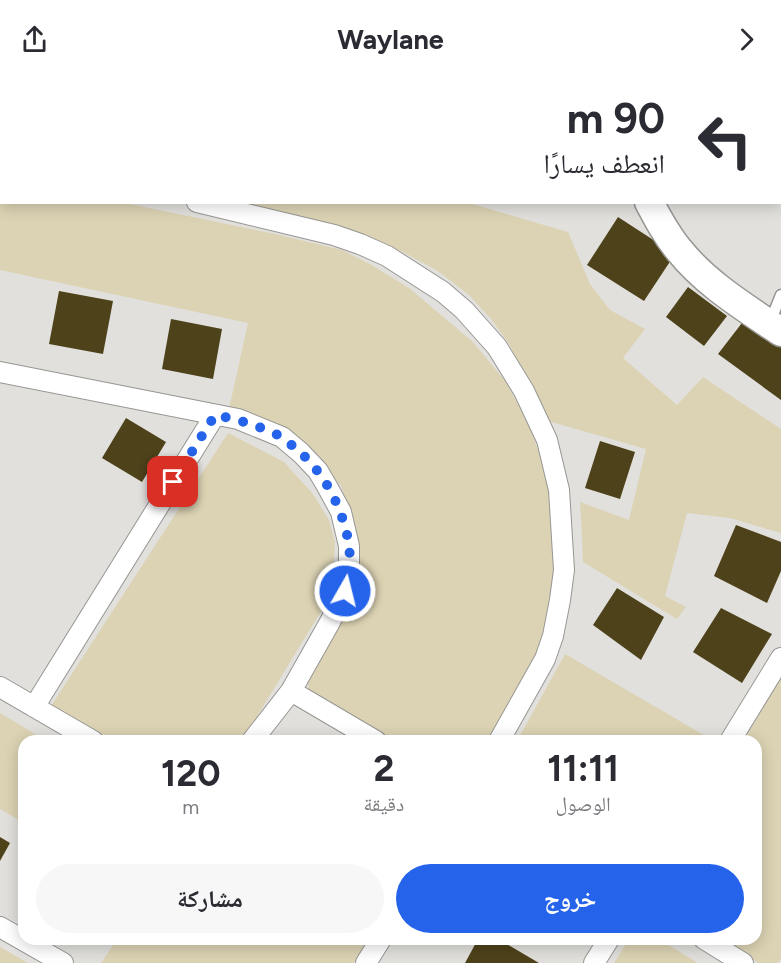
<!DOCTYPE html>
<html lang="ar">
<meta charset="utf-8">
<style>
body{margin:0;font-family:Figtree,"Noto Naskh Arabic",sans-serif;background:#f7f7f7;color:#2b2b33;direction:rtl;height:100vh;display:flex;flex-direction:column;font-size:22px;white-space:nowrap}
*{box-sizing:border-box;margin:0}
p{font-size:20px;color:#7c7c81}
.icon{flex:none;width:33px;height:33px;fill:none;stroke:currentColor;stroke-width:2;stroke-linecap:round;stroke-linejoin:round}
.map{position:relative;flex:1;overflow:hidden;direction:ltr}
.side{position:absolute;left:18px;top:657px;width:744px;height:210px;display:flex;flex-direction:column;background:#fff;border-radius:18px;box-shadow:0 3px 15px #0003;direction:rtl}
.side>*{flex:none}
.guide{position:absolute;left:0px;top:0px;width:782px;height:126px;box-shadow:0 3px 15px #0003;direction:rtl;background:#fff;color:#2b2b33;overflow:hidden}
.pin{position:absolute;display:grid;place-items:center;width:51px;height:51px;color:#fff;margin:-26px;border-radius:12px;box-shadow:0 3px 9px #0006}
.me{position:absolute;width:66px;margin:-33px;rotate:8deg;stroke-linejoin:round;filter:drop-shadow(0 0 4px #0008)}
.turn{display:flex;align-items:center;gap:21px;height:126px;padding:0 18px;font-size:27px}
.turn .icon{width:78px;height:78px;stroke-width:2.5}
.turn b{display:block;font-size:42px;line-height:51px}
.eta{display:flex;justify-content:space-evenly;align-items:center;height:102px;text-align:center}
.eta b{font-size:36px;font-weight:700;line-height:42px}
.cta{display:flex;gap:12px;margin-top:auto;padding:12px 18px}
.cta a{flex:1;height:69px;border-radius:36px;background:#2563eb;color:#fff;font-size:24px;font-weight:700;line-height:69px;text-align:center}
.cta a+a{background:#f7f7f7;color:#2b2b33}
header{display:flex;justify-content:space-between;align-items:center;height:78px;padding:0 18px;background:#fff;font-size:27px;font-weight:700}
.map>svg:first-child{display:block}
</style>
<header><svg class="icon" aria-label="forward" viewBox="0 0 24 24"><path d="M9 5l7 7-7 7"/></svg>Waylane<svg class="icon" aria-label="share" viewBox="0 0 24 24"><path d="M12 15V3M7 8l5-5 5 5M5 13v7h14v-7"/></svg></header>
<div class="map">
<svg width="781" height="885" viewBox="0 0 781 885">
<rect width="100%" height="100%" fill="#e1e0dd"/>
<!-- green -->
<path fill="#dcd3b4" d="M0 0H146L145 2H2L1 77H0Z
M148 0H317V2H155Z
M0 99H1L2 124 125 125 275 156 342 172 370 186 409 210 473 264 505 303 528 344 542 383 552 425 555 458 554 502 545 556 529 599 491 663H383L309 615 308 605 310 596 351 525 355 506 357 476 353 440 341 408 321 384 229 331 248 245 0 192Z
M233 125H469L568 154 590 206 610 232 645 251 623 280 677 327 703 299 781 351V455L730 440 687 435 665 518 686 529 677 541 583 484 582 460 580 424 629 442 646 371 548 343 509 266 491 241 469 217 438 193 401 173 353 153Z
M228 355 284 384 313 416 329 442 335 464 333 498 328 522 242 663H108L51 628Z
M565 576 714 663H517Z
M781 600V880L778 885H758L721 861H756V663H743Z
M0 635 47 663H24V745L0 731Z
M117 861H370L362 876 353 885H101Z
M629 861H653L670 868 698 885H614Z
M0 869 28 885H0Z"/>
<!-- building -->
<path fill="#4e421a" d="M618 139 675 176 644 223 587 187Z
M688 209 727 238 704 268 666 239Z
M59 213 113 223 103 276 49 266Z
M171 241 222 251 213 301 162 291Z
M745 241 781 268V322L718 276Z
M126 340 166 364 142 404 102 380Z
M600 363 635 374 620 421 585 410Z
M736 447 781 464V493L767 525 714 498Z
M617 510 664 539 641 582 593 547Z
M721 530 772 556 742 605 693 574Z
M0 759 10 765 0 783Z
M478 861H498L539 885H465Z"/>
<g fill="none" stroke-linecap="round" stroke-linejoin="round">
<defs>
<path id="lane" d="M770 244 781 217"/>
<path id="street" d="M0 82 2 83
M197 124 334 157 360 166 387 178 443 214 464 232 497 269 524 313 547 362 559 412 564 492 560 522 553 558 545 581 499 663
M0 294 238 341 282 359 301 375 318 393 328 410 341 434 349 468V490L345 513 330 544 291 613 252 663
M0 609 93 663
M291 613 376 663
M34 629 215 337
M730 663 781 580
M0 849 63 885
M704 861 743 885
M366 885 381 861
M594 885 609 861"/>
<path id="secondary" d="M639 2V0
M649 124C658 141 667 158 679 172 706 206 746 230 781 254"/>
<path id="primary" d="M702 0 710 2
M780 16H781"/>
</defs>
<!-- lane casing -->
<use href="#lane" stroke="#979693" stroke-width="13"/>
<!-- street casing -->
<use href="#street" stroke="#979693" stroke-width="22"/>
<!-- secondary casing -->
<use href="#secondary" stroke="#979693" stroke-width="31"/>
<!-- primary casing -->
<use href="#primary" stroke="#8e7e46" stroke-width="34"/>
<!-- lane -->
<use href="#lane" stroke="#fff" stroke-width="10"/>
<!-- street -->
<use href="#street" stroke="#fff" stroke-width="20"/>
<!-- secondary -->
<use href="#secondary" stroke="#fff" stroke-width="28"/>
<!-- primary -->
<use href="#primary" stroke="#d6c794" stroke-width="32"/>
</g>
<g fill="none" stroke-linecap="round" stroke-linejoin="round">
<!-- route -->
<path stroke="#2563eb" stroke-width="10" stroke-dasharray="0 18" d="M173 404 215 337C237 341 259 348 280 358 285 361 290 366 294 369 324 393 343 430 349 467 351 483 348 498 345 513"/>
</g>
</svg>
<div class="pin" style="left:173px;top:404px;background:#d93025"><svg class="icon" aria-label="arrive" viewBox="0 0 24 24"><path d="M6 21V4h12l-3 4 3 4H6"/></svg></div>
<svg class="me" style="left:345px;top:513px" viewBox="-20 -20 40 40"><circle r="17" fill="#2563eb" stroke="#fff" stroke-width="3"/><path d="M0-11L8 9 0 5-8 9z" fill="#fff"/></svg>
<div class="guide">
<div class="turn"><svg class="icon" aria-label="left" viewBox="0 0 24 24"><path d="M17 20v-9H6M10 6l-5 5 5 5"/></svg><div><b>90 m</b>انعطف يسارًا</div></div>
</div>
<section class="side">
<div class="eta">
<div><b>11:11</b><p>الوصول</p></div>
<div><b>2</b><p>دقيقة</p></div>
<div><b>120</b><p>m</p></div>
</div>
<div class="cta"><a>خروج</a><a>مشاركة</a></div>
</section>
</div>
